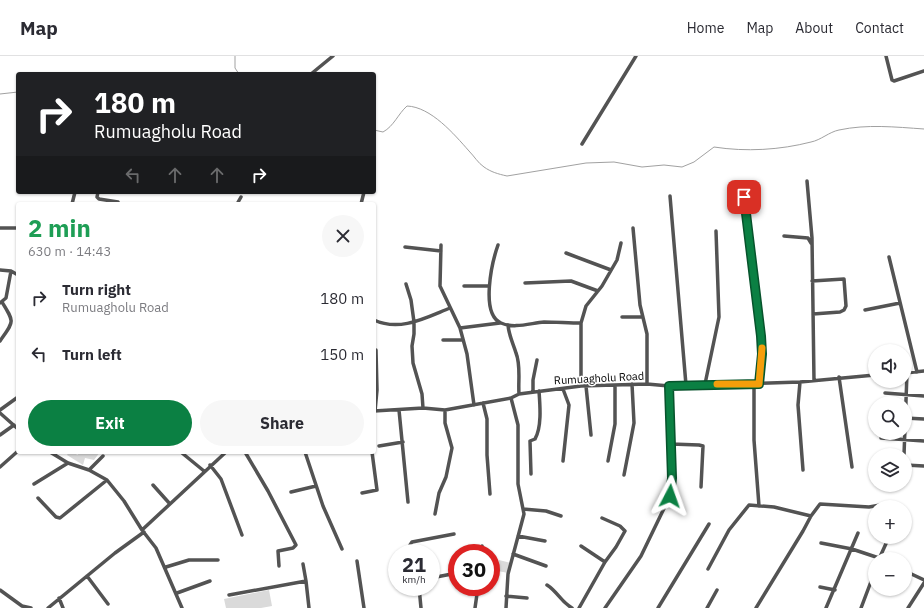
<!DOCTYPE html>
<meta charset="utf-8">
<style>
body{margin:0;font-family:"IBM Plex Sans",sans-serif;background:#f7f7f7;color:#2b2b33;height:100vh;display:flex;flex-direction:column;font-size:15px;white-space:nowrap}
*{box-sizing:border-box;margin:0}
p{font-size:13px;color:#7c7c81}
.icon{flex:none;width:22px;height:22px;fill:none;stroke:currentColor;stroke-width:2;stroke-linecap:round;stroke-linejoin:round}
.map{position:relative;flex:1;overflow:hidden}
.side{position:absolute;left:16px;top:146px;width:360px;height:252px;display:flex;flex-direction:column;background:#fff;border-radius:4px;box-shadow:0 1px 3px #0004}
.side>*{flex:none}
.banner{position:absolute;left:16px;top:16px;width:360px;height:122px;border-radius:4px;box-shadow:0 1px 3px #0004;background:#202124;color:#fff;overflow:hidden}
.buttons{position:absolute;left:868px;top:288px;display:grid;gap:8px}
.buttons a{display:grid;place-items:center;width:44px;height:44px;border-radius:50%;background:#fff;box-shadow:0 1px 3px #0004;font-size:20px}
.speed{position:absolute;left:388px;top:488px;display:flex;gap:8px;font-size:20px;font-weight:700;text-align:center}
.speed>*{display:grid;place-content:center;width:52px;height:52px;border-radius:50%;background:#fff;box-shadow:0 1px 3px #0004;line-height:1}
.speed small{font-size:10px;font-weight:400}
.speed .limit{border:6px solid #d22;background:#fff;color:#111}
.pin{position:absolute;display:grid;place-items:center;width:34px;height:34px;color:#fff;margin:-17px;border-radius:8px;box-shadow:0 2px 6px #0006}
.me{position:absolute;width:44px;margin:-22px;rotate:4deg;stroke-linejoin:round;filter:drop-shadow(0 0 3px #0008)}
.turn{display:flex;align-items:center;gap:14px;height:84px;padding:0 12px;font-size:18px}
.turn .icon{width:52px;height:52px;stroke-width:2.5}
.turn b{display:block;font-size:28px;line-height:34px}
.lanes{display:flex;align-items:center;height:38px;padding:0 12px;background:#0003;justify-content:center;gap:20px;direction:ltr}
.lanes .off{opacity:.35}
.round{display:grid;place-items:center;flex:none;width:42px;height:42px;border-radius:21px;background:#f7f7f7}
.summary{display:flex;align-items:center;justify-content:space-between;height:68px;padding:0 12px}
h1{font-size:24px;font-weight:700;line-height:30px;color:#1e9e55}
.primary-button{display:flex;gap:8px;margin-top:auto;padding:8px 12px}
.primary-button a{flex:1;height:46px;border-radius:24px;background:#0b8043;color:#fff;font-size:16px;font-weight:700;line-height:46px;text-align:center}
.primary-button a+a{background:#f7f7f7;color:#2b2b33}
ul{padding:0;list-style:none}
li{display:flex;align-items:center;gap:12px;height:56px;padding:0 12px}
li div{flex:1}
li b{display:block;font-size:15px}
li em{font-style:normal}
header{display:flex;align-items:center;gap:24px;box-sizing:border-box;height:56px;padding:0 20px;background:#fff;border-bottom:1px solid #e1e1e2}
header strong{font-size:19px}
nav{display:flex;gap:22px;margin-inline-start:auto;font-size:14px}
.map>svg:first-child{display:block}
</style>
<header>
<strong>Map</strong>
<nav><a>Home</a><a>Map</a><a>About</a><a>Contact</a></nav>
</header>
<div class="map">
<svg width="924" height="552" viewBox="0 0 924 552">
<rect width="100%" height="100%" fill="#fff"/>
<!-- green -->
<path fill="#dadada" d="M69 396H75L77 399 81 396H100L94 404 85 402 83 409 67 399Z
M499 504 511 507 508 517 498 515Z
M269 534 272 550 261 552H226L224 543Z"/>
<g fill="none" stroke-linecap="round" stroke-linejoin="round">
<!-- stream -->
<path stroke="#a1a1a1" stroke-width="1" d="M235 0V12L239 18
M0 38 18 36
M374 74 383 76C394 70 398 58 407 50 431 51 454 78 469 95 474 100 478 107 484 111 491 116 498 118 507 120L586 107 614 106 642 111 664 109 682 111 694 106 714 91C746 96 780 94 811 86 821 84 829 76 839 74 867 68 895 71 924 73"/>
<!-- minor -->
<path stroke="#535353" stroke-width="3.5" d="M886 0 892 24 894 25 924 15
M311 18 333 0
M582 88 636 0
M807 125 812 182 814 324
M98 136 97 141 99 143 118 146 119 148
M670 140 686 329
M744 141 761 280 762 298 759 327
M72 148 75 136
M237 148 241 141
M361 148 364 136
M0 172H18
M633 172 640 249 647 278V328
M784 180 808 182 811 187
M441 189 440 230 460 272 467 298 474 349
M498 189C492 206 480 258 501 267 514 273 531 267 544 266 556 266 569 267 581 267
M405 191 441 195
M566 197 611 214
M889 201 917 316
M0 214 11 215 18 219
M812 225 844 223 846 250 844 254 840 256 813 258
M525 227 571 225 598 235
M406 228 411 244 414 266V278L412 290 413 307 422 338 423 352
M464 230H489
M0 247 6 242 11 215
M865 254 900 247
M622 261H643
M374 264C400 276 425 262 450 252
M508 269C509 280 513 287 516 297 521 309 518 325 519 338
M460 272 500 267
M443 284H463
M0 285C14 265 15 267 2 246
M905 317 924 315
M839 321 852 411
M800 326 798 349 803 414
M705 328 719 261 716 175
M754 328V384L759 450
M581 330V267L586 250 602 230 617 204 621 187
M586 330 591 379
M533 336V324L537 304
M885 337 924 340
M483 347 487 363V399L490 438
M0 354 18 341
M399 354 408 446
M374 355 423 352 445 354 511 342 519 338 581 330 647 328 669 330 800 326 875 319
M375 355 377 334 376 294
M0 357 18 373
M905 362 924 363
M0 379 14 369
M881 382 924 385
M671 388 699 389 703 390 701 431
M379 390 403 386
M50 396 68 407 89 414 107 424 124 445 142 474 156 492 182 552
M245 396 268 435 296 489 293 492 278 495 279 510
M305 396 323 450 342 493
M182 397 204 415
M904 399 907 317
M563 405 569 349 563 333
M608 405 615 368V329
M210 409 221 423 242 479
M905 409 924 410
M0 411 18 395
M89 414 103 400
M531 418 530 385 535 383C542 371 540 349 539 335
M624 419 634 367 632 328
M34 428 68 407
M153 429 170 448
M291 436 316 430
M362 437 377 434 372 396
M38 442 56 461 60 462 107 424
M523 453 546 455 561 460
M435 458 439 437 446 421 452 392 445 367V354
M142 474 226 396
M518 480 545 485
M821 487 852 493 882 503
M581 490 605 506
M412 497 410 489 412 486 454 478
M481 497 482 490
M513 498 546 510
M879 503 889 481
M357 505 364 552
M303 508 306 525
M166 511 189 504H218
M708 513 729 474 749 449 774 451 811 460
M905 515 924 524
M87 520 108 548
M431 522 457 517
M547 529C558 536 560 545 572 552
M419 531 421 552
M820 531 835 534
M0 534 22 550 31 552
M177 537 210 525
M229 539 306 525 309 552
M506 540 527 542
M59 542 63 552
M48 552 115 497 144 476
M475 552 478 531
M506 552 508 518 524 458 518 428V369L511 342
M579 552 605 506 616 491 625 475 620 470 602 462
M605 552 641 500 670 440 672 422 669 330
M658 552 709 468
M707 552 717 534
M756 552 803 475 811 460 820 448 869 451 886 448 898 449 900 451
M826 552 858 477
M861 552 875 515
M908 552 924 527"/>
</g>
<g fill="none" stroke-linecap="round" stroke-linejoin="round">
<defs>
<path id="route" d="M670 440 672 422 669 330 759 328 762 298 761 280 744 141"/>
</defs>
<!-- route casing -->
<use href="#route" stroke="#07532c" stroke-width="10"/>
<!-- route -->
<use href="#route" stroke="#0b8043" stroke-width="7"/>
<!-- slow -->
<path stroke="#f59e0b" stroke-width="7" d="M717 328H759L762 292"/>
</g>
<g text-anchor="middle" stroke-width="3" stroke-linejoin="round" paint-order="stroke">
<!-- street labels -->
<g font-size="11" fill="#000" stroke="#fff">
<text transform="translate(599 322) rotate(-3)" y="4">Rumuagholu Road</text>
</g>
</g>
</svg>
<div class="buttons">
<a><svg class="icon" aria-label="sound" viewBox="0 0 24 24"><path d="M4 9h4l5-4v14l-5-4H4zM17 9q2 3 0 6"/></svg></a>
<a><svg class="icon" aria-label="search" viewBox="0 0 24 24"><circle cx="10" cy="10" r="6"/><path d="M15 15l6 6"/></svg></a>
<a><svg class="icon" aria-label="layers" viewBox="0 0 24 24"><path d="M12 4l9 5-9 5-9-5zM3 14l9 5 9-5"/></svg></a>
<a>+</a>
<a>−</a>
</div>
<div class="speed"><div>21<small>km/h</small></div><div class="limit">30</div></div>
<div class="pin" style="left:744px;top:141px;background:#d93025"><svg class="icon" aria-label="arrive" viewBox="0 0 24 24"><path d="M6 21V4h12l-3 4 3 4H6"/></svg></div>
<svg class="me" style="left:670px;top:440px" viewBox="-20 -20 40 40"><path d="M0-17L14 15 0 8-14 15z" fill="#0b8043" stroke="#fff" stroke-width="4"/></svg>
<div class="banner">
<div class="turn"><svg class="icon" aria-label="right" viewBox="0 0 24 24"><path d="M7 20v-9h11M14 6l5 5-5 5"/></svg><div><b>180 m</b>Rumuagholu Road</div></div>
<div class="lanes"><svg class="icon off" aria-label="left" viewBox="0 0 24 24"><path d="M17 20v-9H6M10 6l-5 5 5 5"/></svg><svg class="icon off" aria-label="ahead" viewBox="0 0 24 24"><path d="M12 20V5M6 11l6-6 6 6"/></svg><svg class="icon off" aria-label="ahead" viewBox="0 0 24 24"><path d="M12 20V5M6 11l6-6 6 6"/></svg><svg class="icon" aria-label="right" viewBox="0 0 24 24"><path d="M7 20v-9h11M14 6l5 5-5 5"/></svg></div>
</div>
<section class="side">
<div class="summary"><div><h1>2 min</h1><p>630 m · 14:43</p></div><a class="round"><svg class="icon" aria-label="close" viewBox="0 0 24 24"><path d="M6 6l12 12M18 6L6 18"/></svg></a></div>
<ul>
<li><svg class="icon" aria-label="right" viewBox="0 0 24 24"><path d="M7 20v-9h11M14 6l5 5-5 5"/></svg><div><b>Turn right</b><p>Rumuagholu Road</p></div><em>180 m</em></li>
<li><svg class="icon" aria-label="left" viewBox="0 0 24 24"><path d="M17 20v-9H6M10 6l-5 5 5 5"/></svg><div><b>Turn left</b></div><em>150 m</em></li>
</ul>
<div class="primary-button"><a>Exit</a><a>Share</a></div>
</section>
</div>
